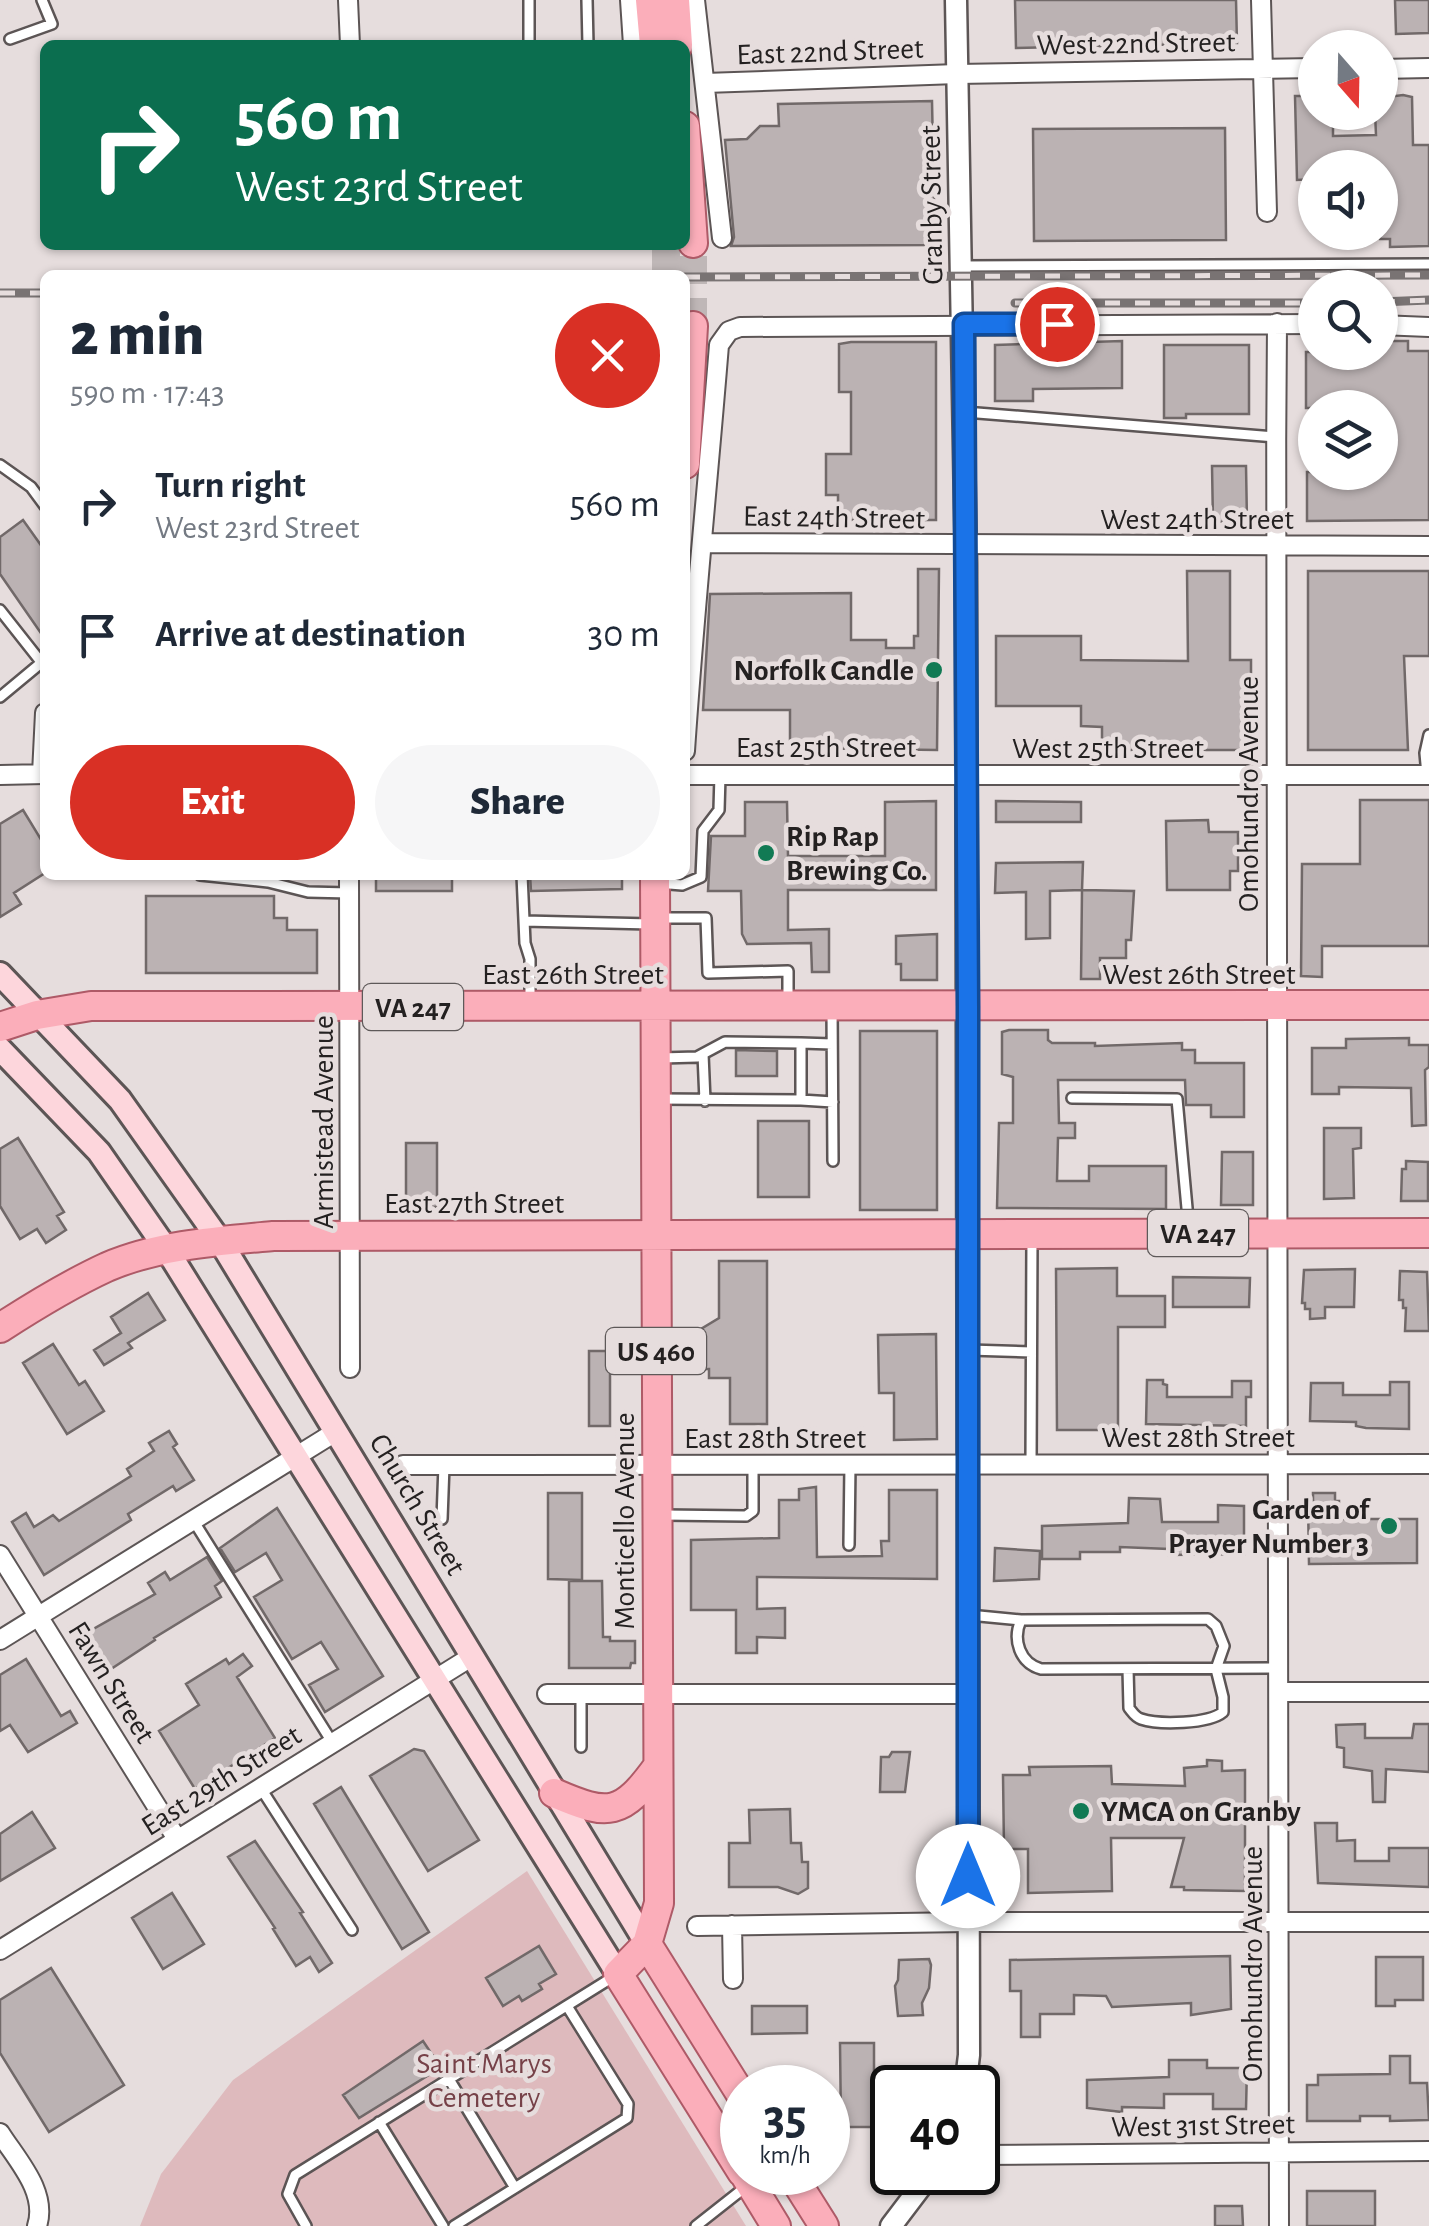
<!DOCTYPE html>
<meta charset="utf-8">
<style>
body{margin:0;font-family:"Alegreya Sans",sans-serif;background:#f6f6f7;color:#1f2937;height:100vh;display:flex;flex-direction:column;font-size:38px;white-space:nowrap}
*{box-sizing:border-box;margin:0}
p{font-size:32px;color:#747a83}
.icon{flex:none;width:55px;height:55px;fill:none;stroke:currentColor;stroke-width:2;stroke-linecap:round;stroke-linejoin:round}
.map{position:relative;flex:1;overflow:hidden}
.details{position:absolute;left:40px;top:270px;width:650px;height:610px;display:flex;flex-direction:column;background:#fff;border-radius:15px;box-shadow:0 2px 8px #0004}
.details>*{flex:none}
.guide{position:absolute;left:40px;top:40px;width:650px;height:210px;border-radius:15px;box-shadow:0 2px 8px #0004;background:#0b6e4f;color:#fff;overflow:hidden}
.needle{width:65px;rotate:160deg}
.controls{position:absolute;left:1298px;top:30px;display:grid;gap:20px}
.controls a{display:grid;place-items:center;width:100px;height:100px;border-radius:50%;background:#fff;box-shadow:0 2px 8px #0004;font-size:50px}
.speed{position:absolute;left:720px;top:2065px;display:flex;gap:20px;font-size:50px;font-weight:700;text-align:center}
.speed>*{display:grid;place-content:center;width:130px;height:130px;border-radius:50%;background:#fff;box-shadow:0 2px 8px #0004;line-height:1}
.speed small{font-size:25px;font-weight:400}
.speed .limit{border:5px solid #111;border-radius:15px;background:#fff;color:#111}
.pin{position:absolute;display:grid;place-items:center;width:85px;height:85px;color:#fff;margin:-42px;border:5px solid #fff;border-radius:50%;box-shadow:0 2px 10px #0007}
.me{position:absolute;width:110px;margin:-55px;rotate:0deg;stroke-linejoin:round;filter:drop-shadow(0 0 8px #0008)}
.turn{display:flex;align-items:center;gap:35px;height:210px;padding:0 30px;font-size:45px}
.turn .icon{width:130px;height:130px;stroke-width:2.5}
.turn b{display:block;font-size:70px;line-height:85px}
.round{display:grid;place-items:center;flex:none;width:105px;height:105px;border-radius:52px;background:#f6f6f7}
.overview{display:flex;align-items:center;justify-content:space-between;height:170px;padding:0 30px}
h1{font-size:60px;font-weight:800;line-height:75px}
.action{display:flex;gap:20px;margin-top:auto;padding:20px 30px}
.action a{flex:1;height:115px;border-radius:60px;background:#d93025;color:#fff;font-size:40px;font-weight:800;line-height:115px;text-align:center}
.action a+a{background:#f6f6f7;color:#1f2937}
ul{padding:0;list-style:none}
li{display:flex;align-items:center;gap:30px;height:130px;padding:0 30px}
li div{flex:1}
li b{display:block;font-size:38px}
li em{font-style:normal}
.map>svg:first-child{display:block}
</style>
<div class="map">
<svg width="1429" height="2226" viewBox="0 0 1429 2226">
<rect width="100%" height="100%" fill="#e6dddd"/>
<!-- green -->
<path fill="#debabd" d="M527 1871 746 2226H140L161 2174 233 2080Z"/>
<!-- building -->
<path fill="#bbb2b3" stroke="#716969" stroke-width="2.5" d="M1015 0H1236L1237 43 1016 48Z
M1395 0H1429V33L1396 34Z
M1403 95 1412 97 1413 145H1429V246L1390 247V239H1380V168H1315V179L1297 180 1295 96H1315V112H1333V136L1376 135 1375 112H1380V98Z
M932 101 935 245 731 246 734 237 725 140 747 139 760 126H779L778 104Z
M1225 128 1226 240 1034 241 1033 129Z
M1122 341V388L1033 389V401H995V345Z
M1380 341H1408V351H1429V520L1307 521V472H1380V408H1306V352H1380Z
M851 342H936V520H838V495H826V454H851V392H839V344Z
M1164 345H1249V414H1186V418H1164Z
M1212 466H1246L1247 521 1213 522Z
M23 520 45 551V639L0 574V537Z
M918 569H939L937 750 790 748V710H703L710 594 851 593V640H886V648H914V636H918Z
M1187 571H1230V660H1251V750H1102V727L1081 726V706H996V636H1081V660L1188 661Z
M1308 571H1429V656H1404L1408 750H1308Z
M1360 800H1429V946H1322V977L1301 976 1302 864H1360Z
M936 801V890H788V930L829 929V972H812L811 943 747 944 742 934 741 891H708L711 836H745V802H787L788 856H885V802Z
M996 801 1081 802V822H996Z
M23 810 45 846V873L14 893 21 904 0 917V824Z
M1208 820 1209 832H1238V871H1230V890H1167L1166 821Z
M1083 862 1082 890 1050 891V938L1026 939V892L995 893 996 863Z
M376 875H452V891H376Z
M530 875H622V889L531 891Z
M1082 890 1134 891 1131 940H1126V958H1100V979H1081Z
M146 896H274V918H287V930H317V973H146Z
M937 934V980H901V964H896V936Z
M1009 1030H1048V1040L1052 1043H1095V1046L1182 1043V1050H1195V1063H1244V1117H1211V1105H1186L1185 1080H1058L1059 1123H1075V1138H1058L1057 1181H1089V1166H1166V1209L997 1208 999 1123H1013V1077L1002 1074V1032Z
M860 1031H937V1210H860Z
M1409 1038V1045H1429V1067L1425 1070 1426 1125 1412 1126 1411 1088 1339 1087V1094H1312V1048H1346V1039Z
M736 1050 777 1051V1076H736Z
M758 1121H809V1197H758Z
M1324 1128H1361V1148L1353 1149 1354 1198 1324 1199Z
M18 1138 64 1212 57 1216 66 1230 46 1243 37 1229 20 1239 0 1206V1149Z
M406 1143H437V1207L406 1206Z
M1222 1152H1253V1205H1221Z
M1406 1161 1428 1162V1201H1401L1402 1169H1406Z
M719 1261H767V1424H730V1378H709V1369H691V1335L719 1318Z
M1117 1268V1296H1165V1327H1118V1430H1057L1056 1269Z
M1355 1269 1354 1307H1325V1318L1310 1319V1309H1305V1303H1302L1304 1270Z
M1400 1271 1427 1272 1429 1331H1405L1406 1308H1403V1300H1399Z
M1173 1277 1250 1278 1249 1307H1173Z
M148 1293 165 1320 128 1343 132 1348 104 1365 94 1350 121 1333 111 1317Z
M936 1334 937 1439 894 1440V1393H879L878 1335Z
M53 1344 79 1385 85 1381 104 1411 67 1434 23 1363Z
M589 1351H610V1426H589Z
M1147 1380H1163V1384L1167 1385V1397H1232V1381H1251V1397H1246V1426L1146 1424Z
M1390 1382H1409V1429L1366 1428 1356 1426V1422L1310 1421 1311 1383H1343V1395H1390Z
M169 1431 177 1444 173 1447 194 1480 176 1491 173 1486 128 1514 131 1520 44 1575 12 1522 26 1513 34 1527 53 1515 59 1521 131 1476 127 1469 154 1451 149 1443Z
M816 1487 817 1557 882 1556 881 1541H889V1490H937V1579L757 1577V1609L785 1608V1638L757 1637V1653H736V1610H691V1540L779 1538V1500H799V1489Z
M548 1493H582V1580L548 1579Z
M1313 1493H1335V1501H1339V1519H1417V1563L1309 1564 1308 1501H1313Z
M1129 1498 1160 1499 1162 1522H1218V1505L1244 1506V1554L1169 1555V1549L1120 1547V1552H1080V1559H1042V1526L1128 1523Z
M277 1508 383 1676 325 1712 309 1685 338 1669 321 1642 292 1659 254 1597 282 1580 266 1553 235 1572 220 1548Z
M995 1548 1040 1551 1039 1579 994 1581Z
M207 1557 222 1581 215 1586 221 1597 154 1638 155 1640 108 1671 102 1662 99 1664 81 1636 155 1594 148 1583 165 1572 170 1580Z
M569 1581H602L603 1637H610V1641H635V1663H631L630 1668H569Z
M243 1654 252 1666 237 1677 275 1738 195 1789 159 1731 199 1705 186 1684 226 1659 229 1664Z
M26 1659 61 1716 70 1711 77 1723 28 1752 10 1725 0 1731V1675Z
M1365 1724V1738H1412L1414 1724H1429V1772L1386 1769 1385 1802H1373L1372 1771 1344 1767V1748L1337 1747 1336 1725Z
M414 1749 424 1751 479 1840 428 1871 370 1776Z
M892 1752H910L905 1792H880L881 1757H889Z
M1207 1760 1222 1761V1771L1245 1770V1891L1184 1890V1887H1171L1184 1838H1111L1112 1891 1028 1893V1849H1004L1003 1775H1030L1029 1767 1111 1766 1112 1784 1185 1786 1184 1768 1207 1766Z
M341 1787 429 1932 402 1949 314 1804Z
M790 1809 791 1843H801L802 1862H808V1888L798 1894 778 1887H729V1843H750L749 1810Z
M32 1812 55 1848 0 1881V1834Z
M1315 1823H1337V1841L1355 1840V1861H1389V1848H1429V1887L1318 1883Z
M255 1841 303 1912 300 1913 332 1963 319 1972 310 1957 296 1966 273 1929 275 1928 228 1857Z
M172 1893 204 1944 163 1969 132 1918Z
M539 1946 556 1974 539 1984 542 1989 522 2001 519 1996 503 2006 486 1978Z
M1230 1956 1231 2009 1191 2015V2003L1112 2007 1106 1996 1074 1995V2014H1040V2037H1021V1991H1010V1960Z
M1376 1957H1423V2000H1395V2006H1376Z
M929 1959 931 1965 929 1988 922 2003 923 2015 898 2016 895 1986 898 1980 899 1960Z
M51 1968 124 2085 49 2132 0 2053V2000Z
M752 2006H807V2033L752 2034Z
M423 2041 439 2065 430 2071 432 2073 359 2118 343 2095Z
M840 2043H874V2127H841Z
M1390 2056H1410V2083H1427L1429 2120 1390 2121V2116H1360V2121H1307V2085H1318V2075L1390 2074Z
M1169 2060H1207V2068H1247L1246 2109H1213V2094H1164V2108L1122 2107V2112L1087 2108V2080L1169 2077Z
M1307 2191H1375V2226H1307Z
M1215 2206H1242L1243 2226H1215Z"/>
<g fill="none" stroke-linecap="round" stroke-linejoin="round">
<!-- primary-tunnel -->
<path stroke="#bfb7b7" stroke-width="28" stroke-dasharray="28 14" stroke-linecap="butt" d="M666 245V275
M693 326V243"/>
<defs>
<path id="service" d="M529 0V45
M587 0 588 45
M10 39 52 24 42 0
M962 266 1429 264
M965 412 1276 437
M0 465 31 487 45 506
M0 610 45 667
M0 697 41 663
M1427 775 1425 753 1429 735
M200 875 268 882 308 892 349 893
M522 875 525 943 530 959V1001
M657 883 682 885 701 877 703 831 719 810 720 775
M658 918H706L708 973 788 971V1002
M524 921 651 924
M832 1007 833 1161
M801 1043 832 1044
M703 1054 705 1101
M1072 1098 1177 1099 1189 1230
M658 1099 801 1100V1043L725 1042 697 1057 661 1058
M801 1100 833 1102
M969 1350 1031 1352
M1031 1465 1032 1237
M663 1515 746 1516 753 1511V1465
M442 1519 444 1465
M193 1520 332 1742
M849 1545 850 1464
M969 1615 1021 1620C1012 1640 1020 1663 1041 1669L1279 1668
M1021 1620 1208 1619 1216 1626 1224 1646 1216 1669 1223 1697V1712C1209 1724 1159 1725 1141 1719 1135 1717 1133 1713 1129 1708L1128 1669
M581 1747V1694
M260 1787 352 1930
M449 2079 515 2188
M379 2122 443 2226
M306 2226 288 2194 295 2175 613 1977
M454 2226 627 2118 628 2104 567 2006
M696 2226 748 2185"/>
<path id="minor" d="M348 0 350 45
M630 0 633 45
M695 0 722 238
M1261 0 1267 212
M1380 69 1429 68
M705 83 957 74 1315 68
M1277 323C1272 957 1279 1591 1279 2226
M1380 325 1429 327
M702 543 1429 546
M685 751C694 615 708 481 719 345L729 331 740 327 1315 324
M42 774 45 713
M0 775 45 774
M685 775H1429
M349 875 350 1368
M403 1465 1429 1464
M0 1555 177 1839
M0 1640 337 1431
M1279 1692H1429
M547 1694H968
M732 1925 733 1979
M697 1926 968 1922H1429
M0 1950 471 1657
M0 2133C17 2160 48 2192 37 2226
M978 2155 1429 2151"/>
<path id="tertiary" d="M956 0 966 564 969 2055 965 2088
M891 2226 932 2172"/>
<path id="secondary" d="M0 974 120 1100 220 1241 647 1944
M0 1049 99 1152 167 1250 618 1974"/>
<path id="primary" d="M650 0 654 45
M675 0 678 45
M685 126 693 243
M685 464 693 326
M655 875 659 1903 647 1944 618 1974 742 2172
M0 1027 37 1015 91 1006 1429 1005
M0 1328C34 1306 70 1284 107 1267 158 1245 218 1241 273 1236L1429 1233
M554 1793C609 1817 622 1816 658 1766
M647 1944 742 2096
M743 2172 776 2226
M790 2172 824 2226"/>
</defs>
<!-- service casing -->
<use href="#service" stroke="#5c5555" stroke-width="14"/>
<!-- minor casing -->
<use href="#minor" stroke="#5c5555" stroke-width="22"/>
<!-- tertiary casing -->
<use href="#tertiary" stroke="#5c5555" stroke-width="25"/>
<!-- secondary casing -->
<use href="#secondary" stroke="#5c5555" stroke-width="28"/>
<!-- primary casing -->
<use href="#primary" stroke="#ae5a67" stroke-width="32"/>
<!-- service -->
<use href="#service" stroke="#fff" stroke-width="9"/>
<!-- minor -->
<use href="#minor" stroke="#fff" stroke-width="18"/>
<!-- tertiary -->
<use href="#tertiary" stroke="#fff" stroke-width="20"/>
<!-- secondary -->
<use href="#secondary" stroke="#fdd6dc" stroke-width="22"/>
<!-- primary -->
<use href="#primary" stroke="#fbaeba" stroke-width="28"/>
<defs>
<path id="rail" d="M685 277 1429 275
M0 293H45
M1380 302 1429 300
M1015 303H1315"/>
</defs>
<!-- rail casing -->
<use href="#rail" stroke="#797373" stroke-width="9"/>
<!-- rail -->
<use href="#rail" stroke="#e6dddd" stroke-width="5" stroke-dasharray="15" stroke-linecap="butt"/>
</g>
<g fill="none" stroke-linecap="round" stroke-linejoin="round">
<defs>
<path id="route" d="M968 1876V1006L964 324H1057"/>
</defs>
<!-- route casing -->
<use href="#route" stroke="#114b97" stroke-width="25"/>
<!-- route -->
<use href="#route" stroke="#1a73e8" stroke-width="18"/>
</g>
<!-- markers -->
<g fill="#117a54" stroke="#e6dddd" stroke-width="4">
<circle cx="934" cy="670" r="10"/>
<circle cx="766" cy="853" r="10"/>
<circle cx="1389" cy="1526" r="10"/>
<circle cx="1081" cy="1811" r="10"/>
</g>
<g text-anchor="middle" stroke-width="9" stroke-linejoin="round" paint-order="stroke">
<!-- shield labels -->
<g fill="#e6dddd" stroke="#5e5959" stroke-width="2.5">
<rect x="363" y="984" width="100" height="46" rx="8"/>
<rect x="1148" y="1210" width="100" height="46" rx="8"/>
<rect x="606" y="1328" width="100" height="46" rx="8"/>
</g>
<g font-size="28" font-weight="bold" fill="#242121">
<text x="413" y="1017">VA 247</text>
<text x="1198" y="1243">VA 247</text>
<text x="656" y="1361">US 460</text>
</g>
<!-- street labels -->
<g font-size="30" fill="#242121" stroke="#e6dddd">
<text transform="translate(1136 43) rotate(-1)" y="10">West 22nd Street</text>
<text transform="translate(830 51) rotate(-2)" y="10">East 22nd Street</text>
<text transform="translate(931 205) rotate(-91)" y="10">Granby Street</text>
<text transform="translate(834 517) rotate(1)" y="10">East 24th Street</text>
<text x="1197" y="529">West 24th Street</text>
<text x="826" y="757">East 25th Street</text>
<text x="1108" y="758">West 25th Street</text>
<text transform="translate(1248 794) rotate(-90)" y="10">Omohundro Avenue</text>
<text x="573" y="984">East 26th Street</text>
<text x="1199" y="984">West 26th Street</text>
<text transform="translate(323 1122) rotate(-90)" y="10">Armistead Avenue</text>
<text x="474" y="1213">East 27th Street</text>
<text x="1198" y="1447">West 28th Street</text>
<text x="775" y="1448">East 28th Street</text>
<text transform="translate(418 1504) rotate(59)" y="10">Church Street</text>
<text transform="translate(624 1521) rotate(-90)" y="10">Monticello Avenue</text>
<text transform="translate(112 1682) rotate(58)" y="10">Fawn Street</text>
<text transform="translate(221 1780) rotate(-32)" y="10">East 29th Street</text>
<text transform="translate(1252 1964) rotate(-90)" y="10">Omohundro Avenue</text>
<text transform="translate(1203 2125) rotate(-1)" y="10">West 31st Street</text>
</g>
<!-- poi labels -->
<g font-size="30" font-weight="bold" fill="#242121" stroke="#e6dddd" text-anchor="end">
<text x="914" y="680">Norfolk Candle</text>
<text x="786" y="846" text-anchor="start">Rip Rap<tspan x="786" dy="34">Brewing Co.</tspan></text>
<text x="1369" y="1519">Garden of<tspan x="1369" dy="34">Prayer Number 3</tspan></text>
<text x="1101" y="1821" text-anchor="start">YMCA on Granby</text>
</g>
<!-- park labels -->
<g font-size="30" fill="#764148" stroke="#e6dddd">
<text x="484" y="2073">Saint Marys<tspan x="484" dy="34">Cemetery</tspan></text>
</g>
</g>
</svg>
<div class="controls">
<a><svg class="needle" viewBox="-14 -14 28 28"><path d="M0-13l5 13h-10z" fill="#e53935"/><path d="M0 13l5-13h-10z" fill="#747a83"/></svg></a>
<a><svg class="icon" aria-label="sound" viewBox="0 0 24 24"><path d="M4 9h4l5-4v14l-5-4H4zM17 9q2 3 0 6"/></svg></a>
<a><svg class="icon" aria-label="search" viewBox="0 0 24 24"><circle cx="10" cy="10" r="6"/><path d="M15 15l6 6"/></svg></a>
<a><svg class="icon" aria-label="layers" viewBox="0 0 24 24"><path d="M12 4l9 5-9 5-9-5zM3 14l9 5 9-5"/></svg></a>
</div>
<div class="speed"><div>35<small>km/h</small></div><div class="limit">40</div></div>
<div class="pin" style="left:1057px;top:324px;background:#d93025"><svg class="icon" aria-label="arrive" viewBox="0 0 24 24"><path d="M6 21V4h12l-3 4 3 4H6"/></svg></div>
<svg class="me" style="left:968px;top:1876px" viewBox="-20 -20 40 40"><circle r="19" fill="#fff"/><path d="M0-13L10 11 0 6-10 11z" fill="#1a73e8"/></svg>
<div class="guide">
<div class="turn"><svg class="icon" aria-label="right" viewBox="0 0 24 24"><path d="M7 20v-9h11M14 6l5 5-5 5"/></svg><div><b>560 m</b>West 23rd Street</div></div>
</div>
<section class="details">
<div class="overview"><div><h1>2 min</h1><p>590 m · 17:43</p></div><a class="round" style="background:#d93025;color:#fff"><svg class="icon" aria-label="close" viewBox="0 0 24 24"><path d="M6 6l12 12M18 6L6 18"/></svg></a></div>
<ul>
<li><svg class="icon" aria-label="right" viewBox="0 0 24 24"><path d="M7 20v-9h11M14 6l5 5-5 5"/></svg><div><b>Turn right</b><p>West 23rd Street</p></div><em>560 m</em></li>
<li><svg class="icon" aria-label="arrive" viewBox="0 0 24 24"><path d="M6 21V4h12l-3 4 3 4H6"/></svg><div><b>Arrive at destination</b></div><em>30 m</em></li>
</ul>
<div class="action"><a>Exit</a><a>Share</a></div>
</section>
</div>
